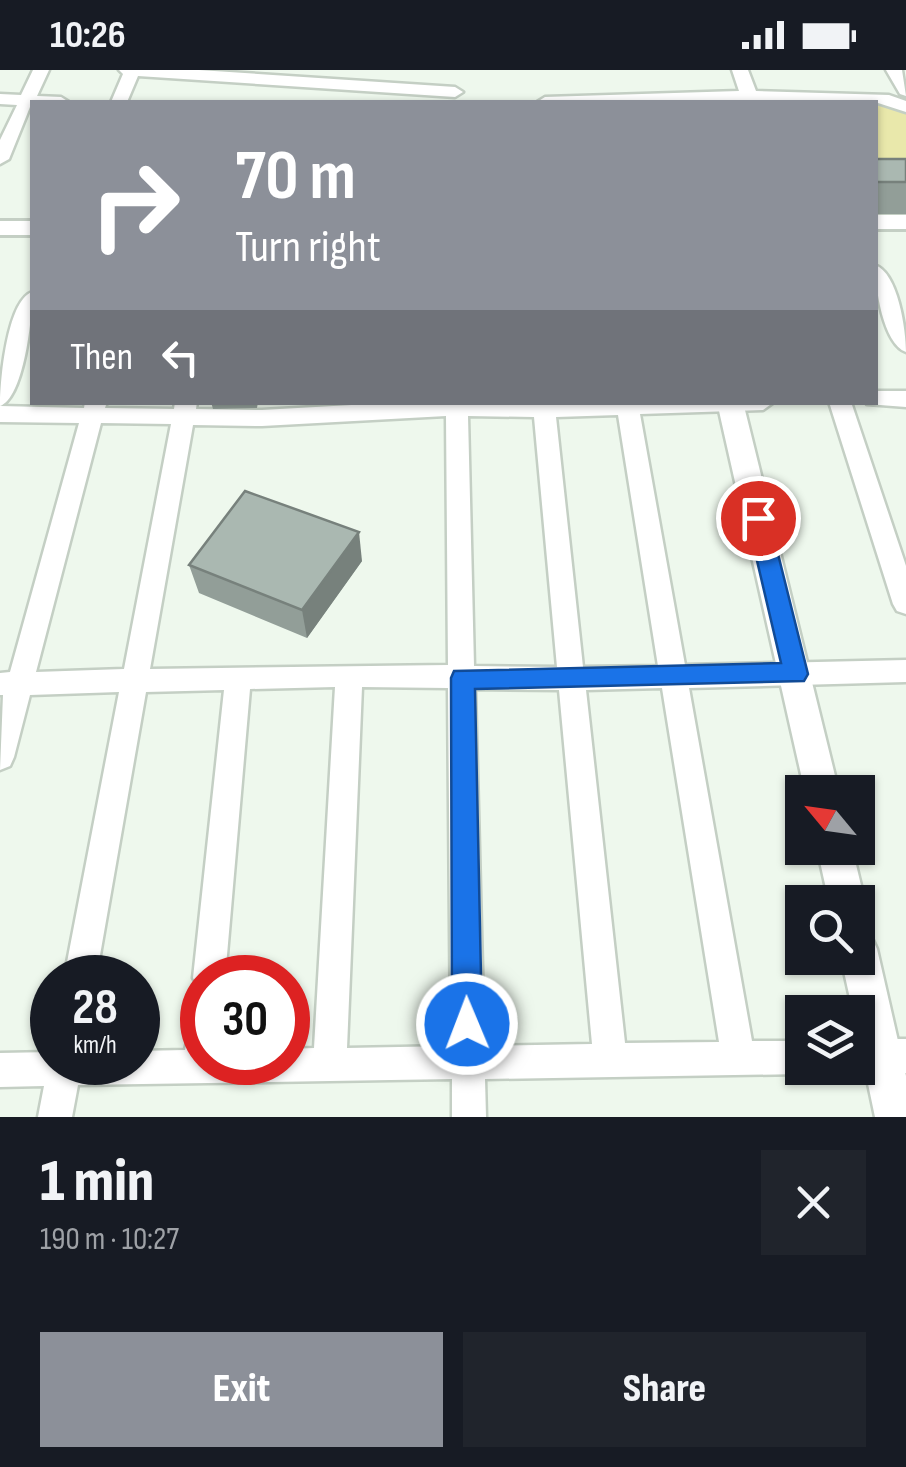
<!DOCTYPE html>
<meta charset="utf-8">
<style>
body{margin:0;font-family:"Sofia Sans Condensed",sans-serif;background:#20242c;color:#f1f3f6;height:100vh;display:flex;flex-direction:column;font-size:38px;white-space:nowrap}
*{box-sizing:border-box;margin:0}
p{font-size:32px;color:#9ea1a6}
.icon{flex:none;width:55px;height:55px;fill:none;stroke:currentColor;stroke-width:2;stroke-linecap:round;stroke-linejoin:round}
.map{position:relative;height:1047px;overflow:hidden}
.drawer{display:flex;flex-direction:column;background:#171b24;flex:1}
.drawer>*{flex:none}
.top-card{position:absolute;left:30px;top:30px;width:848px;height:305px;border-radius:0px;box-shadow:0 2px 8px #0004;background:#8c9099;color:#fff;overflow:hidden}
.needle{width:65px;rotate:299deg}
.tools{position:absolute;left:785px;top:705px;display:grid;gap:20px}
.tools a{display:grid;place-items:center;width:90px;height:90px;border-radius:0px;background:#171b24;box-shadow:0 2px 8px #0004;font-size:50px}
.speed{position:absolute;left:30px;top:885px;display:flex;gap:20px;font-size:50px;font-weight:700;text-align:center}
.speed>*{display:grid;place-content:center;width:130px;height:130px;border-radius:50%;background:#171b24;box-shadow:0 2px 8px #0004;line-height:1}
.speed small{font-size:25px;font-weight:400}
.speed .limit{border:15px solid #d22;background:#fff;color:#111}
.pin{position:absolute;display:grid;place-items:center;width:85px;height:85px;color:#fff;margin:-42px;border:5px solid #fff;border-radius:50%;box-shadow:0 2px 10px #0007}
.me{position:absolute;width:110px;margin:-55px;rotate:359deg;stroke-linejoin:round;filter:drop-shadow(0 0 8px #0008)}
.turn{display:flex;align-items:center;gap:35px;height:210px;padding:0 40px;font-size:45px}
.turn .icon{width:130px;height:130px;stroke-width:2.5}
.turn b{display:block;font-size:70px;line-height:85px}
.then{display:flex;align-items:center;height:95px;padding:0 40px;background:#0003;gap:20px;font-size:38px}
.round{display:grid;place-items:center;flex:none;width:105px;height:105px;border-radius:0px;background:#20242c}
.headline{display:flex;align-items:center;justify-content:space-between;height:170px;padding:0 40px}
h1{font-size:60px;font-weight:800;line-height:75px}
.primary-button{display:flex;gap:20px;margin-top:auto;padding:20px 40px}
.primary-button a{flex:1;height:115px;border-radius:0px;background:#8c9099;color:#fff;font-size:40px;font-weight:800;line-height:115px;text-align:center}
.primary-button a+a{background:#20242c;color:#f1f3f6}
.status{display:flex;justify-content:space-between;align-items:center;height:70px;padding:0 50px;background:#171b24;direction:ltr}
.status svg{height:28px;fill:currentColor}
.map>svg:first-child{display:block}
</style>
<div class="status"><b>10:26</b><svg viewBox="0 0 49 12"><path d="M0 12V9h3v3zM5 12V6h3v6zM10 12V3h3v9zM15 12V0h3v12zM26 1h20v11H26zM47 4h2v5h-2z"/></svg></div>
<div class="map">
<svg width="906" height="1047" viewBox="0 0 906 1047">
<rect width="100%" height="100%" fill="#eef8ed"/>
<!-- green -->
<path fill="#e9e8ab" d="M889 30 906 37V149H875V32L567 31Z"/>
<g fill="none" stroke-linecap="round" stroke-linejoin="round">
<defs>
<path id="minor" d="M33 0H49L37 26 61 27 69 32H32L9 89 0 94V70L17 35 0 34V24L21 25Z
M119 0H199L455 17 463 22 455 27 138 6 127 32H111L123 4Z
M732 0H748L756 21 889 25 906 31V42L875 32H537L545 27 739 21Z
M886 0H902L906 26 900 24Z
M875 195C898 203 906 260 906 282 883 274 875 216 875 195Z
M32 222C33 244 24 328 0 336 0 311 7 231 32 222Z
M875 321H906V337L867 334 875 332Z
M85 332H107L105 338 174 339 175 332H197L196 339 262 340 405 332H774L763 340 640 344 685 595 906 590V612L689 618 752 971H802V998L814 999 802 1004 485 1009 486 1047H452V1009L78 1015 72 1047H38L44 1016 0 1017V983L52 982V992H138V981L185 980 190 958 202 954V992H288V979L314 978 335 617 250 619 225 908H202V921L193 908 224 620 146 622 96 908H64L119 622 30 625 14 687 10 696 0 700 3 625H0V603L10 602 79 353 0 352V336L84 338ZM618 345 658 596 583 597 556 347ZM446 346 448 595 150 599 193 355 262 356ZM468 346 534 347 557 597 474 596ZM101 353 171 354 124 599 36 602ZM362 617 448 618 451 976 347 978ZM662 618 719 972 625 973 586 620ZM475 619 559 620 592 974 484 976Z
M829 332H851L906 496V544L897 541 893 534Z
M858 969H906V1003H858L846 998H858Z"/>
<path id="tertiary" d="M717 332H743L839 722H805Z
M817 778H852L865 832 860 845 858 832H829Z
M858 860 871 866 877 879 906 1006V1047H875L858 966V942H853L841 888H858Z"/>
<path id="secondary" d="M875 145H906V159H875Z
M0 151H32V165H0Z"/>
</defs>
<!-- minor casing -->
<use href="#minor" stroke="#c4cfc4" stroke-width="5"/>
<!-- tertiary casing -->
<use href="#tertiary" stroke="#c4cfc4" stroke-width="5"/>
<!-- secondary casing -->
<use href="#secondary" stroke="#c4cfc4" stroke-width="6"/>
<!-- minor -->
<use href="#minor" fill="#fff" fill-rule="evenodd"/>
<!-- tertiary -->
<use href="#tertiary" fill="#fff" fill-rule="evenodd"/>
<!-- secondary -->
<use href="#secondary" fill="#fff" fill-rule="evenodd"/>
</g>
<!-- wall -->
<path fill="#929e98" d="M875 89H906V144H875Z
M211 332H258L257 338 213 339Z
M362 491 307 568 199 523 189 495Z"/>
<!-- shaded-wall -->
<path fill="#77817c" d="M359 462 362 491 307 568 302 540Z"/>
<!-- building -->
<path fill="#aab8b1" stroke="#77817c" stroke-width="2.5" d="M875 89H906V112H875Z
M245 421 359 462 302 540 189 495Z"/>
<!-- route -->
<path fill="#1a73e8" stroke="#114b97" stroke-width="2.5" d="M758 440 769 448 808 604 804 611 475 619 482 954 478 964 467 969 457 964 452 954 451 608 454 601 781 593 747 448Z"/>
</svg>
<div class="tools">
<a><svg class="needle" viewBox="-14 -14 28 28"><path d="M0-13l5 13h-10z" fill="#e53935"/><path d="M0 13l5-13h-10z" fill="#9ea1a6"/></svg></a>
<a><svg class="icon" aria-label="search" viewBox="0 0 24 24"><circle cx="10" cy="10" r="6"/><path d="M15 15l6 6"/></svg></a>
<a><svg class="icon" aria-label="layers" viewBox="0 0 24 24"><path d="M12 4l9 5-9 5-9-5zM3 14l9 5 9-5"/></svg></a>
</div>
<div class="speed"><div>28<small>km/h</small></div><div class="limit">30</div></div>
<div class="pin" style="left:758px;top:448px;background:#d93025"><svg class="icon" aria-label="arrive" viewBox="0 0 24 24"><path d="M6 21V4h12l-3 4 3 4H6"/></svg></div>
<svg class="me" style="left:467px;top:954px" viewBox="-20 -20 40 40"><circle r="17" fill="#1a73e8" stroke="#fff" stroke-width="3"/><path d="M0-11L8 9 0 5-8 9z" fill="#fff"/></svg>
<div class="top-card">
<div class="turn"><svg class="icon" aria-label="right" viewBox="0 0 24 24"><path d="M7 20v-9h11M14 6l5 5-5 5"/></svg><div><b>70 m</b>Turn right</div></div>
<div class="then">Then<svg class="icon" aria-label="left" viewBox="0 0 24 24"><path d="M17 20v-9H6M10 6l-5 5 5 5"/></svg></div>
</div>
</div>
<section class="drawer">
<div class="headline"><div><h1>1 min</h1><p>190 m · 10:27</p></div><a class="round"><svg class="icon" aria-label="close" viewBox="0 0 24 24"><path d="M6 6l12 12M18 6L6 18"/></svg></a></div>
<div class="primary-button"><a>Exit</a><a>Share</a></div>
</section>
